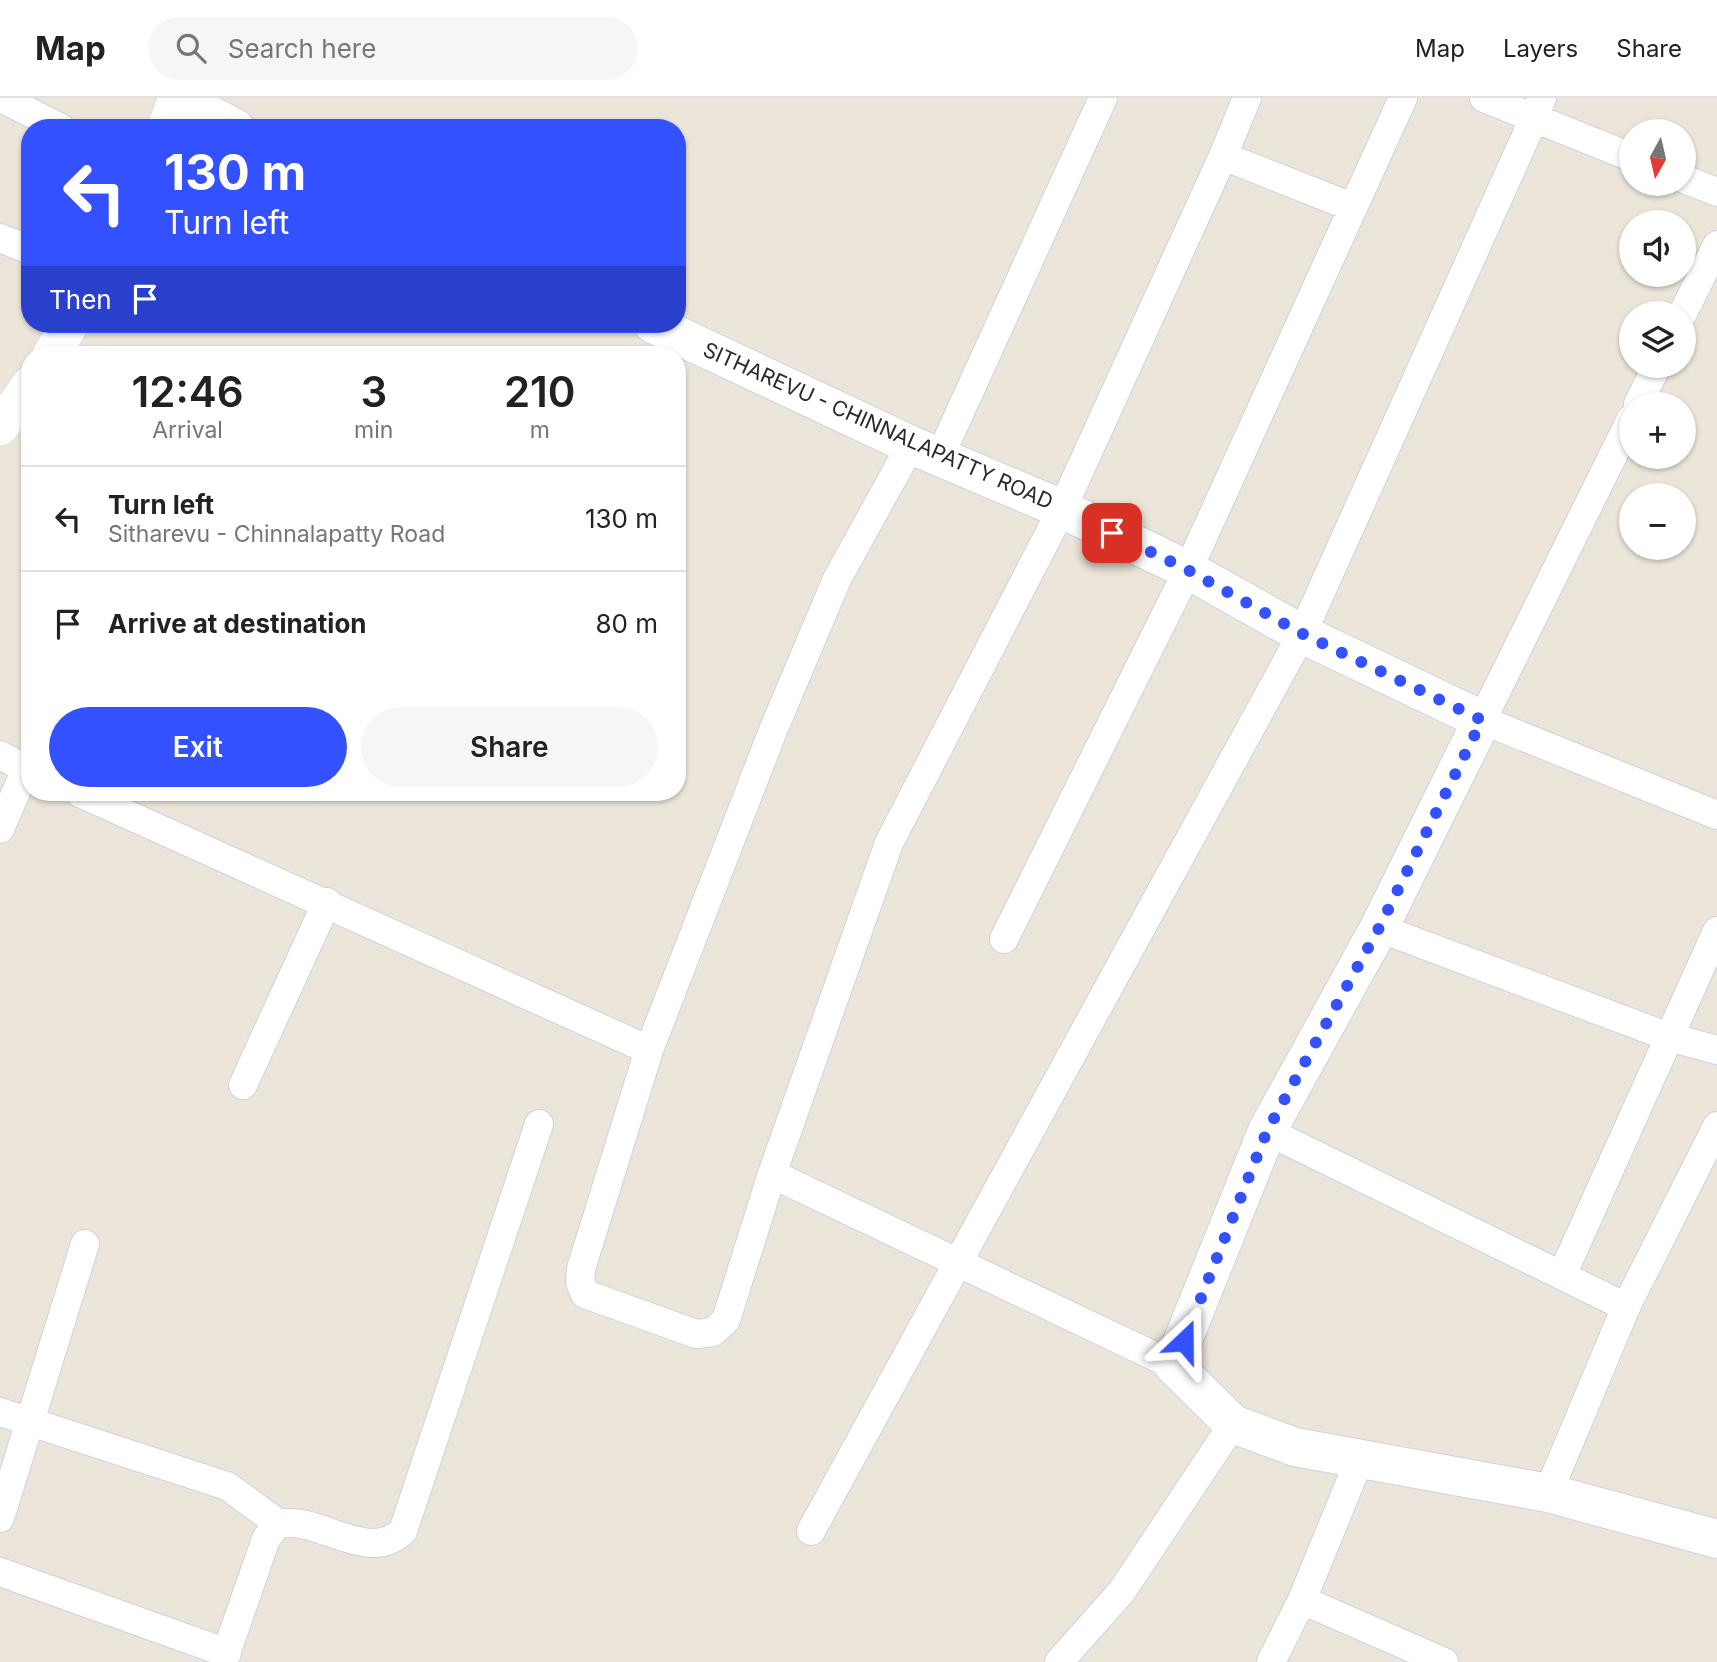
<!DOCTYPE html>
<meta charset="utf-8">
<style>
body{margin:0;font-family:Inter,sans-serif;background:#f6f6f6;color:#222;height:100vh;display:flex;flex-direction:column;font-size:26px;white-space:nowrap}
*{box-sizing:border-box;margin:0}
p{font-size:23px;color:#767676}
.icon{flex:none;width:38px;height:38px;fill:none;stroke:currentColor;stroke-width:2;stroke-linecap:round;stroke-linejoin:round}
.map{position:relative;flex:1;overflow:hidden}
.side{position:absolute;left:21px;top:248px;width:665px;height:455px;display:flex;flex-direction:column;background:#fff;border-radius:28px;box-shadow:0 2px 5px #0004}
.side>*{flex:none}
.hud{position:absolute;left:21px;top:21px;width:665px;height:214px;border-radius:28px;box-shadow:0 2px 5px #0004;background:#3351ff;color:#fff;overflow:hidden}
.needle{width:46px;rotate:188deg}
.tools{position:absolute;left:1619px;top:21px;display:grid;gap:14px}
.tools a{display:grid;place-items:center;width:77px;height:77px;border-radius:50%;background:#fff;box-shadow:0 2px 5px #0004;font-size:35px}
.pin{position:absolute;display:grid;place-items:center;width:60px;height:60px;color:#fff;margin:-30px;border-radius:14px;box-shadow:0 4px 10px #0006}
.me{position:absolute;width:77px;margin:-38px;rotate:23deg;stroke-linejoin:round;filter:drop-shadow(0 0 5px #0008)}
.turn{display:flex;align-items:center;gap:24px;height:147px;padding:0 28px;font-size:32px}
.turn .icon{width:91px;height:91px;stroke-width:2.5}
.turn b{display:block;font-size:49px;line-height:60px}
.then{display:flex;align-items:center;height:66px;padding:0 28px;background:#0003;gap:14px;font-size:26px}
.eta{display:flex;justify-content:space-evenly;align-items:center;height:119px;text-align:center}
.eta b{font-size:42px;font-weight:600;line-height:49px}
.action{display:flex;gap:14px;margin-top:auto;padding:14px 28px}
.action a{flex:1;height:80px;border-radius:42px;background:#3351ff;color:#fff;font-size:28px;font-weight:600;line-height:80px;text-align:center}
.action a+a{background:#f6f6f6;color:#222}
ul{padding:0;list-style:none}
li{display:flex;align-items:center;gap:21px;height:105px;padding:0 28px;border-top:2px solid #e0e0e0}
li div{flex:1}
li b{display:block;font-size:26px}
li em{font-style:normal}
header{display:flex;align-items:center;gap:42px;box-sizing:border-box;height:98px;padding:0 35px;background:#fff;border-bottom:2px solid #e0e0e0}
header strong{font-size:33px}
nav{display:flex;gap:38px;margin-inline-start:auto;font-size:24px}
.search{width:490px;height:63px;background:#f6f6f6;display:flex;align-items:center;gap:18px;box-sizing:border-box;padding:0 24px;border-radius:38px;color:#767676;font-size:26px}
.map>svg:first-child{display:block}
</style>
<header>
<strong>Map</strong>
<div class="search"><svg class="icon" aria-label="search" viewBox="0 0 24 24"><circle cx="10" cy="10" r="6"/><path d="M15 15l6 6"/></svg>Search here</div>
<nav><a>Map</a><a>Layers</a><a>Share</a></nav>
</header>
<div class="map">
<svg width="1717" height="1564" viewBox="0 0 1717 1564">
<rect width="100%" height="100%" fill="#ece5d9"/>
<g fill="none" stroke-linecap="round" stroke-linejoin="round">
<defs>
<path id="minor" d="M1 0 61 30
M1542 0 1534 20 1631 59
M1223 58 1352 109
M1684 81 1717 94
M0 140 30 152
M1683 215 1717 147
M1638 306 1657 268
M1631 321 1482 622 1717 717
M911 347 837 481 774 630 649 952 581 1171 580 1184 585 1196 696 1236 713 1234 726 1222 772 1076 889 745 1062 411 1223 58 1247 0
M940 358 1103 0
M0 657 30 673
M80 695 649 952
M0 731 26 671
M1379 830 1669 939 1717 952
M1004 841 1188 472 1403 0
M243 987 327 804
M1267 1033 1626 1209
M772 1076 1173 1267
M1562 1177 1717 833
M0 1314 227 1388 278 1425
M1548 1395 1626 1209 1717 1028
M0 1420 85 1146
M811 1433 1302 536 1534 20 1484 0
M0 1474 227 1555
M1302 1502 1444 1564
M223 1564 266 1441 278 1425C287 1425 297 1424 306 1427 337 1434 375 1460 403 1433L539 1026
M1059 1564 1122 1493 1233 1326
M1271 1564 1302 1502 1359 1363"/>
<path id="tertiary" d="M166 30 176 2
M51 257 70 226
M0 329 30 287"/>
<path id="secondary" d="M177 0 235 30
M653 226 911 347 1062 411 1188 472 1302 536 1482 622 1379 830 1267 1033 1173 1267 1233 1326 1295 1349 1548 1395 1717 1441"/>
</defs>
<!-- minor casing -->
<use href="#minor" stroke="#ced1e3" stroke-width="30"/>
<!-- tertiary casing -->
<use href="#tertiary" stroke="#ced1e3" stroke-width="38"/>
<!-- secondary casing -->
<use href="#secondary" stroke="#ced1e3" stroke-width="40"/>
<!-- minor -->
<use href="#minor" stroke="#fff" stroke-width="28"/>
<!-- tertiary -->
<use href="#tertiary" stroke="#fff" stroke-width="37"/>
<!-- secondary -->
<use href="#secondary" stroke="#fff" stroke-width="38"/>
</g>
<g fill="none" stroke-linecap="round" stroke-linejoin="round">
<!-- route -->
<path stroke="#3351ff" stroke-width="12" stroke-dasharray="0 21.6" d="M1112 435 1188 472 1303 536 1482 622 1379 830 1267 1033 1184 1243"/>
</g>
<g text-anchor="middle" stroke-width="7" stroke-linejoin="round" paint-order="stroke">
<!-- street labels -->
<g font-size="21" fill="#292929" stroke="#fff">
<text transform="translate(878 328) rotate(24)" y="7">SITHAREVU - CHINNALAPATTY ROAD</text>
</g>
</g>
</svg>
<div class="tools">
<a><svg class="needle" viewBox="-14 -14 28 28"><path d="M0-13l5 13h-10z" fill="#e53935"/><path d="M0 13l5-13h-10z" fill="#767676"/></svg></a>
<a><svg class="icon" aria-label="sound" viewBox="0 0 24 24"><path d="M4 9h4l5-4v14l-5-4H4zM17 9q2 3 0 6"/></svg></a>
<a><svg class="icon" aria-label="layers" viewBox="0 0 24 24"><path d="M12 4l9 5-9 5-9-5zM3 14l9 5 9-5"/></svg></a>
<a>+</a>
<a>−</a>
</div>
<div class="pin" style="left:1112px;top:435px;background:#d93025"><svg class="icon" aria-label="arrive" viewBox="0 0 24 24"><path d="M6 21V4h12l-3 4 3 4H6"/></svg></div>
<svg class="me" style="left:1184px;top:1243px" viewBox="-20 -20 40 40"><path d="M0-17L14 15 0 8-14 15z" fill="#3351ff" stroke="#fff" stroke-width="4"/></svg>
<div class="hud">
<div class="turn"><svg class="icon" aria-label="left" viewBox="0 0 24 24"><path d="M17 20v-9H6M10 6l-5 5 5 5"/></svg><div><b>130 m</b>Turn left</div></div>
<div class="then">Then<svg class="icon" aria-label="arrive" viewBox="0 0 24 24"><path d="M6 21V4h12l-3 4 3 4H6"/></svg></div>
</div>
<section class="side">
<div class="eta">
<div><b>12:46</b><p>Arrival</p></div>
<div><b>3</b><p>min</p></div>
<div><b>210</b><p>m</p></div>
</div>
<ul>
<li><svg class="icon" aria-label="left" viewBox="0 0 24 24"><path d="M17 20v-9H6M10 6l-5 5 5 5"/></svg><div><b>Turn left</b><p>Sitharevu - Chinnalapatty Road</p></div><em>130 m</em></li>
<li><svg class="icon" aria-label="arrive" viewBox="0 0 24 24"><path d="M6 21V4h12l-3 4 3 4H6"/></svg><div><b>Arrive at destination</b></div><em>80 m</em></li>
</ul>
<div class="action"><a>Exit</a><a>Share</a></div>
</section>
</div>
